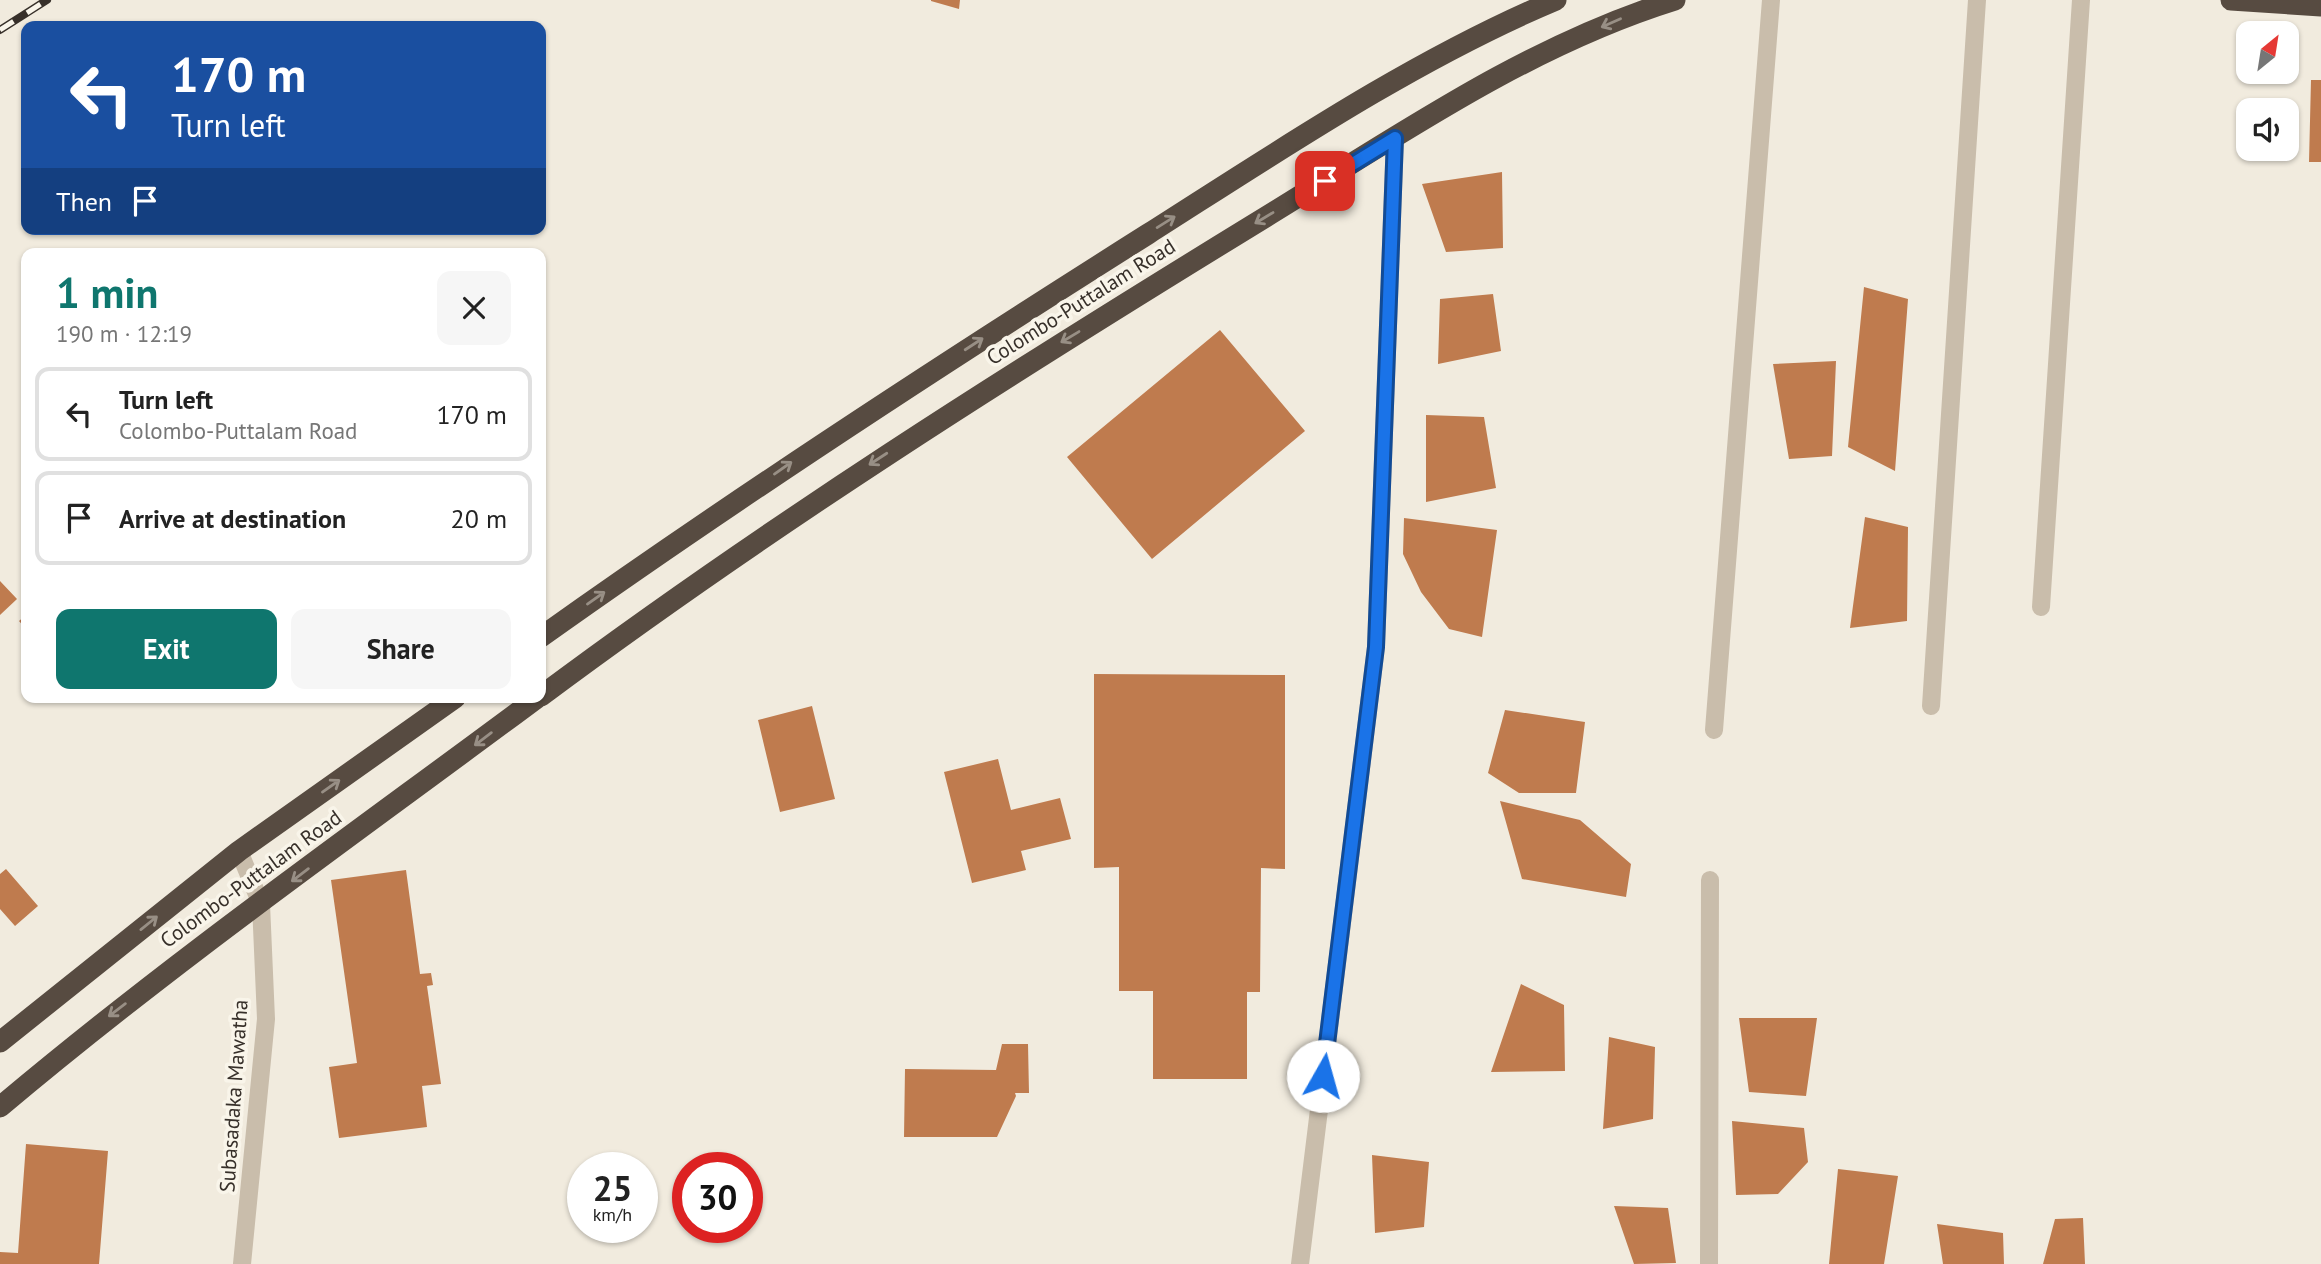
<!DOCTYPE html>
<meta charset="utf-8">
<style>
body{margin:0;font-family:"PT Sans",sans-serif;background:#f6f6f6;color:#222;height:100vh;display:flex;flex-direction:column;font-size:26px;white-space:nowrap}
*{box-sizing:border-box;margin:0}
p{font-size:23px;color:#767676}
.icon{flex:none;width:38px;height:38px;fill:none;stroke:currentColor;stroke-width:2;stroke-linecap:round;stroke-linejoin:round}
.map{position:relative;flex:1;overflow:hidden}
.side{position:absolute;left:21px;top:248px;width:525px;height:455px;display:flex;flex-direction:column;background:#fff;border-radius:14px;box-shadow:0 2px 5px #0004}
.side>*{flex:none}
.hud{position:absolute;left:21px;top:21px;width:525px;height:214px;border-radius:14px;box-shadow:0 2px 5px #0004;background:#1a4fa0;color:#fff;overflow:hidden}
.needle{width:46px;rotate:30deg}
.buttons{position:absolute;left:2236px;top:21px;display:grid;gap:14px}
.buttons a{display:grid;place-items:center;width:63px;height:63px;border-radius:14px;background:#fff;box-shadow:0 2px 5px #0004;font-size:35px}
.speed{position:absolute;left:567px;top:1152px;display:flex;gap:14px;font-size:35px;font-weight:700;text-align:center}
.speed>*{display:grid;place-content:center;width:91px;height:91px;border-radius:50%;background:#fff;box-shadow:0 2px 5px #0004;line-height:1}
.speed small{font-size:18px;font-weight:400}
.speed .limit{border:10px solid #d22;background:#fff;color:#111}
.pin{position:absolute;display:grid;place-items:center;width:60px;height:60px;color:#fff;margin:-30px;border-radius:14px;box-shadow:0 4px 10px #0006}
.me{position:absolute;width:77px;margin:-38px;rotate:7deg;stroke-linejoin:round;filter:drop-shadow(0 0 5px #0008)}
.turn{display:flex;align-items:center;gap:24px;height:147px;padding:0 35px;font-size:32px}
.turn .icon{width:91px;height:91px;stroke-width:2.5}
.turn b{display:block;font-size:49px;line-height:60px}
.then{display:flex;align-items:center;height:66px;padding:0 35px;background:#0003;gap:14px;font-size:26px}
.round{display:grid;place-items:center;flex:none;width:74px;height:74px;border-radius:14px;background:#f6f6f6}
.summary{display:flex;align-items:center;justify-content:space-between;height:119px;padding:0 35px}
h1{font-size:42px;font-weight:800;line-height:52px;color:#0f766e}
.primary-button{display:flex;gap:14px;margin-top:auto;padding:14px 35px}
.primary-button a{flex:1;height:80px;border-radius:14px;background:#0f766e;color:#fff;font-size:28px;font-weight:800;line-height:80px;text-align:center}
.primary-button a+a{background:#f6f6f6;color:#222}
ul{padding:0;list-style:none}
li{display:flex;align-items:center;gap:21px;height:94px;margin:0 14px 10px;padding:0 21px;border:4px solid #e0e0e0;border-radius:14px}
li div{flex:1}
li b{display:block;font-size:26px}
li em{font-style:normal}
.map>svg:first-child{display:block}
</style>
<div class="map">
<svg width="2321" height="1264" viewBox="0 0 2321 1264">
<rect width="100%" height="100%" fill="#f1ebde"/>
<!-- building -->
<path fill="#bf7b4e" d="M931 0H960L959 9 931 1Z
M2311 80H2321V162H2309Z
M1502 172 1503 248 1446 252 1422 184Z
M1864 287 1908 299 1895 471 1848 447Z
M1493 294 1501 351 1438 364 1440 299Z
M1220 330 1305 431 1152 559 1067 457Z
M1836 361 1832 456 1789 459 1773 364Z
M1426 415 1484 417 1496 488 1426 502Z
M1865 517 1908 527 1907 621 1850 628Z
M1404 518 1497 530 1482 637 1449 629 1421 592 1403 554Z
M0 581 17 599 0 615Z
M26 615V629L19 621Z
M1094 674 1285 675V869L1261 868 1260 992H1247V1079H1153V991H1119V867L1094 868Z
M812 706 835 799 780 812 758 720Z
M1505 710 1585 722 1576 793H1519L1488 773Z
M998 759 1011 810 1060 798 1071 839 1021 851 1026 870 972 883 944 772Z
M1500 801 1580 820 1631 864 1626 897 1522 879Z
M6 869 38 906 15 926 0 909V874Z
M406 870 420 974 431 973 433 985 427 986 441 1084 422 1086 427 1127 339 1138 329 1067 357 1063 331 880Z
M1521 984 1564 1005 1565 1071 1491 1072Z
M1739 1018H1817L1806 1096 1749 1092Z
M1609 1037 1655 1047 1653 1119 1603 1129Z
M1002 1044H1028L1029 1093H1015L1016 1096 997 1137H904L905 1069 996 1070Z
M1732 1121 1804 1128 1808 1162 1778 1194 1736 1195Z
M26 1144 108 1151 99 1264H0V1252L18 1253Z
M1372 1155 1429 1162 1424 1227 1375 1233Z
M1838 1169 1898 1176 1884 1264H1829Z
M1614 1206 1668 1208 1676 1263 1634 1264Z
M2083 1218 2085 1264H2043L2055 1219Z
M1937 1224 2003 1233 2004 1264H1943Z"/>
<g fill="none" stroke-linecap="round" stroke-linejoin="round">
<!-- minor -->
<path stroke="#c9bdab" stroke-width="18" d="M2041 607 2081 0
M1931 706 1977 0
M1714 730 1771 0
M239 851 261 904 266 1019 242 1264
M1300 1264 1376 647 1395 138
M1709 1264 1710 880"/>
<!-- highway -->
<path stroke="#574b41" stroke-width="21" d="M2231 0 2321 6
M541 637C739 496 942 364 1148 234 1277 152 1415 59 1556 0
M541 696C769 526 1008 375 1251 226 1388 143 1521 48 1675 0
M0 1042 239 851 455 698
M0 1107C172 962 357 832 537 698"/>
<defs>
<path id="rail" d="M0 30 47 0"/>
</defs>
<!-- rail casing -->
<use href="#rail" stroke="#37302a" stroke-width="8"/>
<!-- rail -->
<use href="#rail" stroke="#f9f5ea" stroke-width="5" stroke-dasharray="16" stroke-linecap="butt"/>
</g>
<!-- one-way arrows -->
<defs><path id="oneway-shaft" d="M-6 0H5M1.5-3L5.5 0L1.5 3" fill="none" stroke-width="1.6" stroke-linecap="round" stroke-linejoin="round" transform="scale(1.75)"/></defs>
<g stroke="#988f85">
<use href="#oneway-shaft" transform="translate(1611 23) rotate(156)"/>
<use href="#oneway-shaft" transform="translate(1264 218) rotate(149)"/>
<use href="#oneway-shaft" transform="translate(1166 222) rotate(-32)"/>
<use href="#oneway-shaft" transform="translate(1070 337) rotate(149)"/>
<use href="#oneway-shaft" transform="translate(974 344) rotate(-33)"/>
<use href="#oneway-shaft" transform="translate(878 459) rotate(147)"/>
<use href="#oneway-shaft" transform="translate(783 468) rotate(-35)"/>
<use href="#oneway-shaft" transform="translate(596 598) rotate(-35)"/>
<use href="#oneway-shaft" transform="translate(483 739) rotate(143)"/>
<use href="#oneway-shaft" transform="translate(331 786) rotate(-35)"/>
<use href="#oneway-shaft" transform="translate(300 875) rotate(143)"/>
<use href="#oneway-shaft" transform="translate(149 923) rotate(-39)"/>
<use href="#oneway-shaft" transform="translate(117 1010) rotate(143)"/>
</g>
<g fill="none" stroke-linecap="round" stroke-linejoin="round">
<defs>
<path id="route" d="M1323 1076 1376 647 1395 138 1325 181"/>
</defs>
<!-- route casing -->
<use href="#route" stroke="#114b97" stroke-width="18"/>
<!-- route -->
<use href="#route" stroke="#1a73e8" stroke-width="12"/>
</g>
<g text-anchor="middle" stroke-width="7" stroke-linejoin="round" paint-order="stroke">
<!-- street labels -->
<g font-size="21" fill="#37302a" stroke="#f9f5ea">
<text transform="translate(1081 302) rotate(-32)" y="7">Colombo-Puttalam Road</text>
<text transform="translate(251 879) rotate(-36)" y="7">Colombo-Puttalam Road</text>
<text transform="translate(234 1096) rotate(-86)" y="7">Subasadaka Mawatha</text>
</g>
</g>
</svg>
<div class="buttons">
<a><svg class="needle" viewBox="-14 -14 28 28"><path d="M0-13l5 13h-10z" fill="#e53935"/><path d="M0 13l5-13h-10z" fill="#767676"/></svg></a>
<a><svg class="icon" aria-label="sound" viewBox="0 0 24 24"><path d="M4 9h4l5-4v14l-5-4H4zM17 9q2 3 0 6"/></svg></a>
</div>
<div class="speed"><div>25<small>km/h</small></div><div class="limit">30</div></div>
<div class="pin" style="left:1325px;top:181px;background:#d93025"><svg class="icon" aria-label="arrive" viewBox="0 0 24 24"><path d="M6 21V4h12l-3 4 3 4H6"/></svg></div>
<svg class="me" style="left:1323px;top:1076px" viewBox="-20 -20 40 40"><circle r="19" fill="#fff"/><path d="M0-13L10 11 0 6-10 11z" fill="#1a73e8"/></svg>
<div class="hud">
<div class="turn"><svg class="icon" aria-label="left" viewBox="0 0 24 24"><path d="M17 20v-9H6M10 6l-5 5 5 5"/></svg><div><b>170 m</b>Turn left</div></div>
<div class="then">Then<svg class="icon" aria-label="arrive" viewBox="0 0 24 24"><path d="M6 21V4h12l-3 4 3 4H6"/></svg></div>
</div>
<section class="side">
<div class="summary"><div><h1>1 min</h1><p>190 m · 12:19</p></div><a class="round"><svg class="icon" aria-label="close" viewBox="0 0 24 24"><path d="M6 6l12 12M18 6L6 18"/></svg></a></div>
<ul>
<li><svg class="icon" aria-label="left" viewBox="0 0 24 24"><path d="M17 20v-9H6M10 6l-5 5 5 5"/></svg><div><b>Turn left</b><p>Colombo-Puttalam Road</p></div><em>170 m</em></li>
<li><svg class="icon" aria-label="arrive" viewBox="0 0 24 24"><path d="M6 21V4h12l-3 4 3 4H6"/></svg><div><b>Arrive at destination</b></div><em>20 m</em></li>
</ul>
<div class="primary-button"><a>Exit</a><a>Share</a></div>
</section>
</div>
